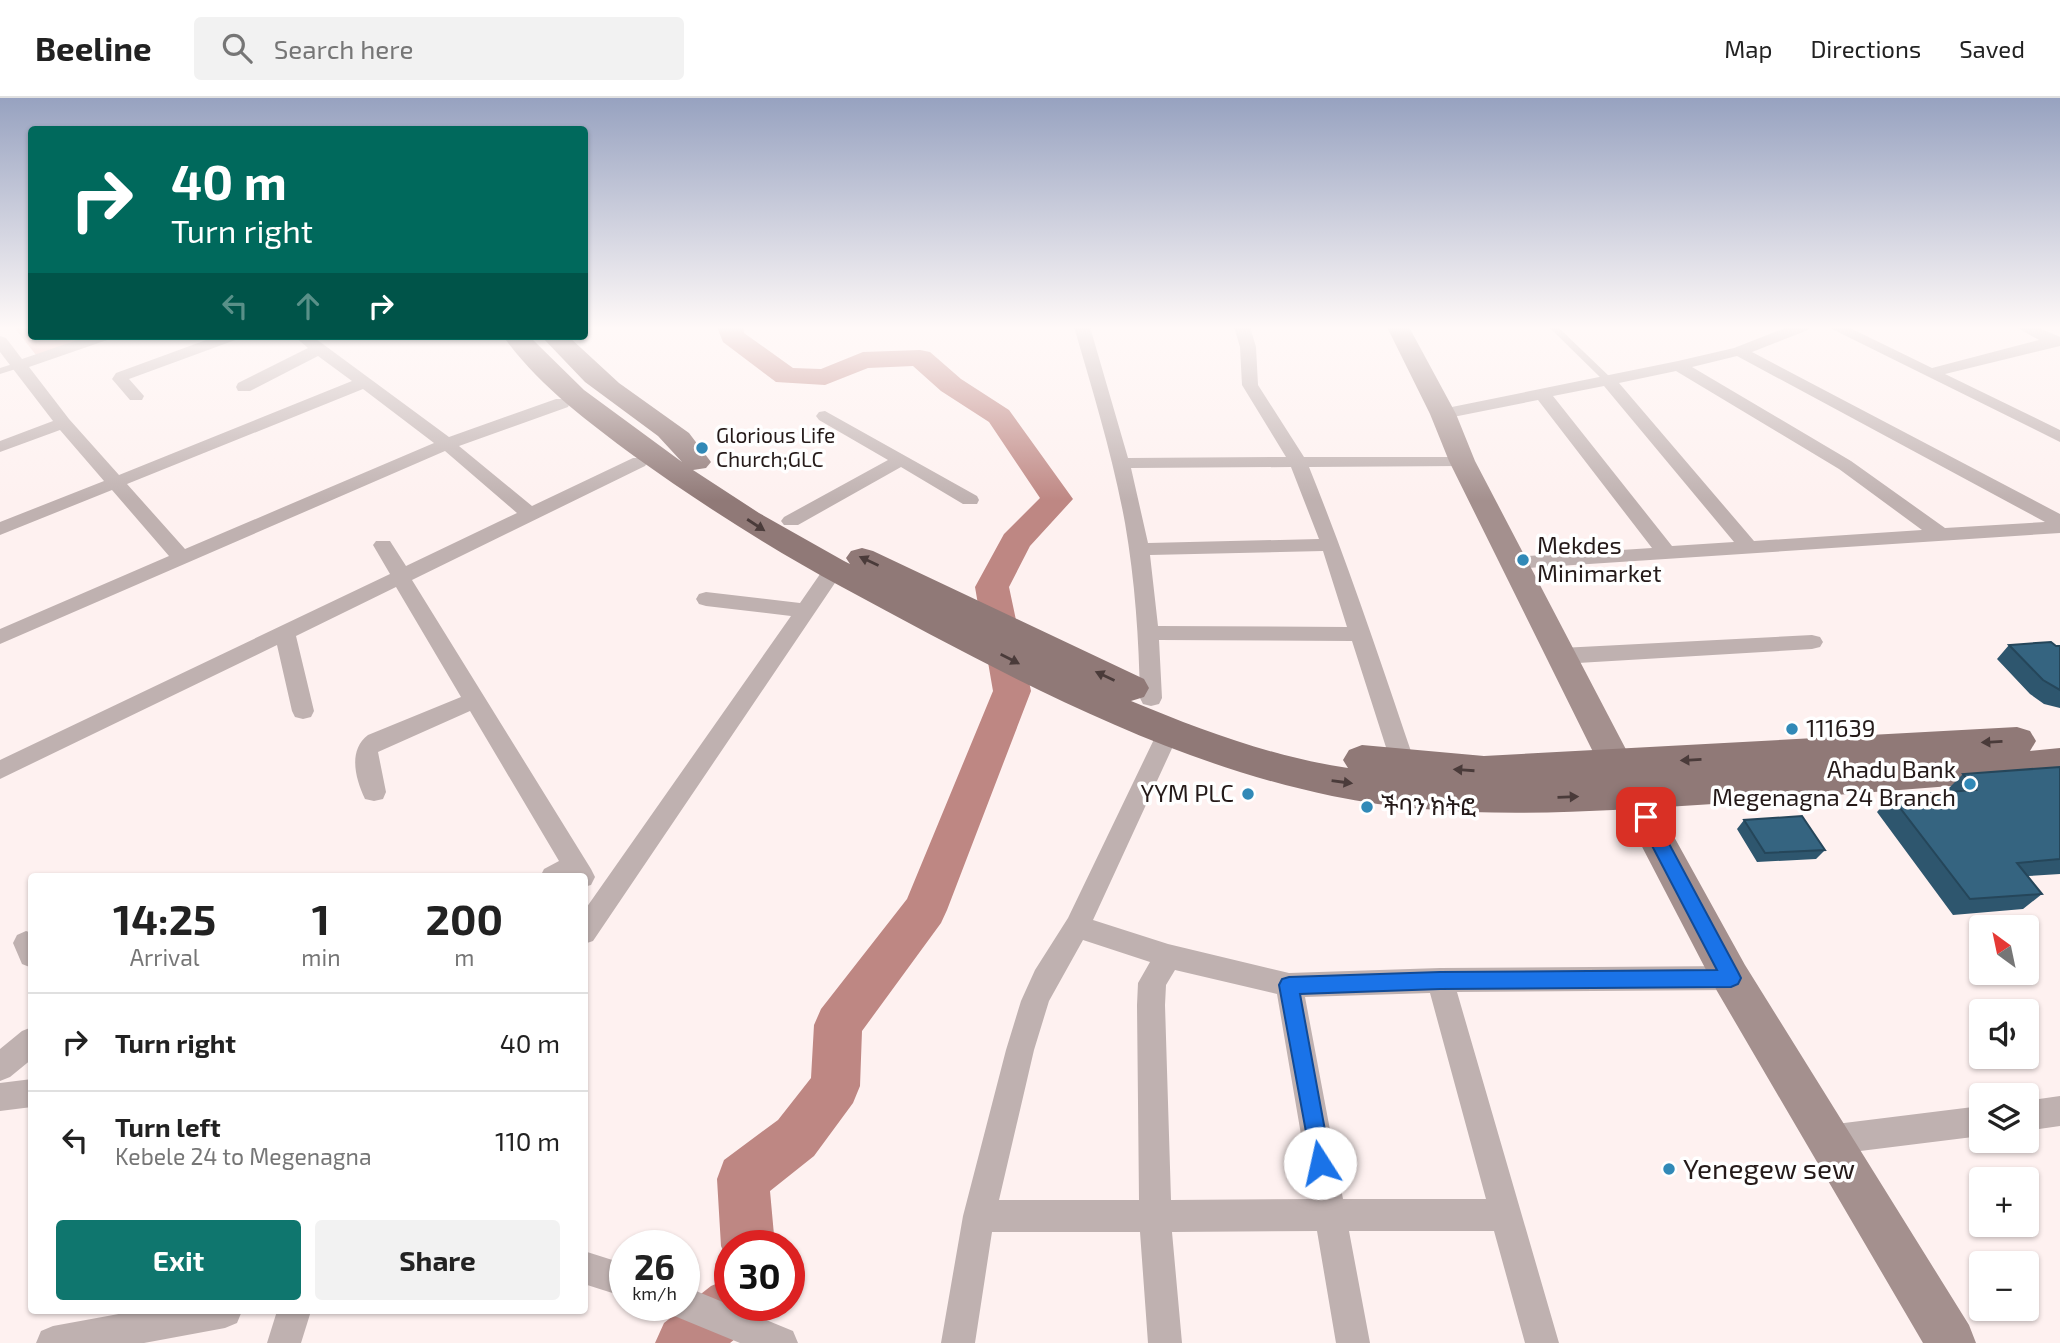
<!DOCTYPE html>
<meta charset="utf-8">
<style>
body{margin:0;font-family:"Exo 2","Noto Sans Ethiopic",sans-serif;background:#f2f2f2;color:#222;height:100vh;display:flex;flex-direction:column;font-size:26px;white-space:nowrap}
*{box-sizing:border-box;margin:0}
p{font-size:23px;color:#767676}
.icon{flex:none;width:38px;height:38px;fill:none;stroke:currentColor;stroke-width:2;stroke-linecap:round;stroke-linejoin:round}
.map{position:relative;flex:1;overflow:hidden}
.side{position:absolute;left:28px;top:775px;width:560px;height:441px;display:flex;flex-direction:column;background:#fff;border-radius:7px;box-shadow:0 2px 5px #0004}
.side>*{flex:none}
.banner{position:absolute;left:28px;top:28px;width:560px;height:214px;border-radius:7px;box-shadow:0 2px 5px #0004;background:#00695c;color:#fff;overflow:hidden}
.needle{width:46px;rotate:327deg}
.buttons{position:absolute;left:1969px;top:817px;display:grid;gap:14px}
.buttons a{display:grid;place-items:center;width:70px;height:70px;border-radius:7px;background:#fff;box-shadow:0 2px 5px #0004;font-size:35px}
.speed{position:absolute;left:609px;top:1132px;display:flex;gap:14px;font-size:35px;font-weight:700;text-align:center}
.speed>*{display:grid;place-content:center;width:91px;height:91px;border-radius:50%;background:#fff;box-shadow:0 2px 5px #0004;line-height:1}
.speed small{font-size:18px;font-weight:400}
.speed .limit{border:10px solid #d22;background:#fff;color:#111}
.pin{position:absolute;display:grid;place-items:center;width:60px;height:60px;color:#fff;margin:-30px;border-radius:14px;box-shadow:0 4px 10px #0006}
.me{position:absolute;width:77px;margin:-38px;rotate:350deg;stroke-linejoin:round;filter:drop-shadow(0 0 5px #0008)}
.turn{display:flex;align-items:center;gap:24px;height:147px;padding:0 28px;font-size:32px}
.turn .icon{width:91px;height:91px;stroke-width:2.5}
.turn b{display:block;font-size:49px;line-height:60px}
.lanes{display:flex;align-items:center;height:66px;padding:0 28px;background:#0003;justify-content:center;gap:35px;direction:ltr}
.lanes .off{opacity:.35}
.eta{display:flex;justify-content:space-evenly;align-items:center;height:119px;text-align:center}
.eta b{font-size:42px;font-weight:700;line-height:49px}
.cta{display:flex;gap:14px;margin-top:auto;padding:14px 28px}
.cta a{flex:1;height:80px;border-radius:7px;background:#0f766e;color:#fff;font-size:28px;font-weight:700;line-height:80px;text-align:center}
.cta a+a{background:#f2f2f2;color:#222}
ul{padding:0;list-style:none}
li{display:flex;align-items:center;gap:21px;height:98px;padding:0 28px;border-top:2px solid #e0e0e0}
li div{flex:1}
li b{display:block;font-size:26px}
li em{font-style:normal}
header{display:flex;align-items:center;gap:42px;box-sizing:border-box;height:98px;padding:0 35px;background:#fff;border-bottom:2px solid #e0e0e0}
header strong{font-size:33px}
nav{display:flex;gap:38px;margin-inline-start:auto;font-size:24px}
.search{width:490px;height:63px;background:#f2f2f2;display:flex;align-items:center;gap:18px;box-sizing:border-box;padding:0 24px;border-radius:7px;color:#767676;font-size:26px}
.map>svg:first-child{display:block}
</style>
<header>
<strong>Beeline</strong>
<div class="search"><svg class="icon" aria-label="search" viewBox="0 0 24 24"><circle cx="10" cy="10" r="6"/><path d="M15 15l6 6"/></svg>Search here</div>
<nav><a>Map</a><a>Directions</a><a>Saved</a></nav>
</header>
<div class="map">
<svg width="2060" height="1245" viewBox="0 0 2060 1245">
<rect width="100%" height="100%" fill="#fef1f0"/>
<!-- green -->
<path fill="#ecbcb8" d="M14 229H31L32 238H93L36 257Z"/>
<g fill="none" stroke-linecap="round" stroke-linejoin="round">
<!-- river -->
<path fill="#be8783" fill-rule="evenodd" d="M717 229H743L744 235 793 270 821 271 863 254 920 252 930 254 961 281 1009 312 1073 401 1030 448 1009 489 1031 593 947 812 941 825 862 933 860 988 853 1005 814 1058 770 1093 775 1148H730V1168L721 1148 717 1081 724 1062 778 1022 811 980 814 927 821 911 907 801 993 593 975 489 1004 436 1040 400 989 324 941 293 913 268 868 270 825 287 776 284 723 244Z
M730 1180V1208H759L751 1228 730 1245H655L664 1225 711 1188Z"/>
<!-- lane -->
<path fill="#bfb1b0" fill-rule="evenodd" d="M1549 229H1558L1611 280V284H1605Z
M50 238H59L60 240 56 243Z
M19 264 22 265V269L0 276V270Z"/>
<!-- street -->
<path fill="#bfb1b0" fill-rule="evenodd" d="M1074 229H1090L1128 360 1286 359 1242 287 1240 249 1234 229H1250L1256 249 1258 287 1304 359H1468L1471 363 1468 367 1462 368 1309 369C1349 468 1382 568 1416 668L1412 674 1404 677 1396 674 1392 668 1352 543 1159 542 1162 600 1159 606 1151 608 1143 606 1140 600C1139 541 1135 483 1125 425 1113 359 1093 294 1074 229ZM1291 369 1319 441 1148 445 1131 370ZM1323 453 1347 529 1158 528 1150 457Z
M1788 229H1811L1808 232 1752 254 2060 416V435L1514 471 1507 470 1504 465 1507 460 1514 459 1652 450 1538 302 1443 321 1437 320 1434 316 1437 312 1678 263 1734 250ZM1737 258 2045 424 1945 430 1851 363 1692 269ZM1676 273 1839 371 1922 432 1754 443 1619 285ZM1604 288 1734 444 1672 448 1553 298Z
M1828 229H1848L1932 270 2039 242 2016 229H2037L2060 239V248L1945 276 2060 332V344Z
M0 238 6 240 22 261 89 238H112L110 241 29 269 69 321 119 377 352 283 318 258 250 293H238L236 289 238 285 308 250 294 238H312L449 339 556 301H568L570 305 568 309 459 348 532 408 633 360H645L648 364 645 368 412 482 591 771 595 779 591 787 584 789V779H540L544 771 559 763 470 613 378 654 386 694 383 701 374 703 365 701C355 680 348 652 368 637L461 599 396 489 296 538 314 613 311 619 303 621 295 619 292 613 277 547 0 681V662L390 476 373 447 376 443H390L406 468 517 415 445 353 0 546V531L169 458 112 392 0 437V424L104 383 60 332 0 354V343L53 323 0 254ZM363 291 434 345 185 451 127 386Z
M217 238H240L238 241 129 281 144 298 142 302H130L112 281 116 275Z
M825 313 977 398 979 402 977 406H963L901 369 798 427H784L781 423 784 419 888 362 819 322 816 318 819 314Z
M834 464 841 466 844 471 841 476 593 843 584 846V813L791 518 706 508 699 506 696 501 699 496 706 494 800 505 827 466Z
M1812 537 1820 539 1823 544 1820 549 1812 551 1561 566 1553 563 1550 558 1553 553 1561 550Z
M1169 624 1177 627 1180 633 1093 822 1168 846 1289 875 1440 870 1731 868 1741 871 1745 880 1741 889 1731 892 1457 894 1559 1245H1525L1494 1133H1349L1370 1245H1336L1317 1133 1172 1134 1182 1245H1148L1140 1134H992L975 1245H941L963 1118 1006 952 1021 903 1035 872 1068 820 1158 633 1161 627ZM1083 842 1150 864 1138 885 1137 907 1139 1102H999L1034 952 1049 903ZM1175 872 1277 896 1312 1101 1171 1102 1165 907 1166 887ZM1430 895 1486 1101H1343L1305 899Z
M26 833 32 835V870L22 866 13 845 17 837Z
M32 929V961L10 979 0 983V951L22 933Z
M32 981V1009L0 1013V985Z
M2060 998V1028L2026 1033V1003Z
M1981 1008V1038L1828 1057 1817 1053 1813 1042 1817 1031 1828 1027Z
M584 1153 625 1166V1199L584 1186Z
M684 1188 793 1233 798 1245H740L672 1217 668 1208H684Z
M135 1213H242L237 1225 225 1230 144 1245H36L41 1233 53 1228Z
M277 1213H311L301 1245H267Z"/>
<!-- secondary -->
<path fill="#a4908e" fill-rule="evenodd" d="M1387 229H1409L1456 316 1475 363 1631 661 1745 867 1969 1227 1976 1245H1923L1717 893 1599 666 1449 363 1430 316Z"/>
<!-- primary -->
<path fill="#907977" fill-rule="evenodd" d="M503 238H529L584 292 682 364 658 338 585 284 541 238H568L619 285 689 335 711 364 706 370 693 372 759 415 844 463 850 466 846 460 851 453 862 450 873 453 1144 581 1149 590 1144 599 1131 603C1201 632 1273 659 1348 670L1343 662 1349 652 1362 647 1484 658 2017 629 2030 633 2036 643 2030 653 2060 650V680C1944 688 1829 698 1713 706 1587 714 1457 724 1332 698 1158 662 998 573 842 489 770 450 701 406 634 358 587 323 538 287 503 238Z"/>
</g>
<!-- wall -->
<path fill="#2e566e" d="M2009 547 2060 548V610L2044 606 2030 596 1997 561Z
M2060 669V776L2028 778 2042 796 2023 811 1953 817 1877 714 1891 698 1949 694 1947 692 1963 676Z
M1744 722 1825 752 1816 761 1757 764 1737 731Z"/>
<!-- building -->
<path fill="#356480" stroke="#25465a" stroke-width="2" d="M2051 544 2056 548H2060V592L2043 582 2009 547Z
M2060 669V761L2017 765 2042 796 1970 801 1891 698 1976 692 1963 676Z
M1802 718 1825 752 1765 755 1744 722Z"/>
<!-- one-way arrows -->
<defs><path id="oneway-solid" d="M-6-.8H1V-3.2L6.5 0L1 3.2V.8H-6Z" transform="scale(1.75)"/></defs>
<g fill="#4a3b3a">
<use href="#oneway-solid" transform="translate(756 427) rotate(33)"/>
<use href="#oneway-solid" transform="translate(869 463) rotate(-155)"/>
<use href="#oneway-solid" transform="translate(1010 561) rotate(27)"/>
<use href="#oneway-solid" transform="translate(1105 578) rotate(-155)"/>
<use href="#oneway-solid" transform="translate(1992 644) rotate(177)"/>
<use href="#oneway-solid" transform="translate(1691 662) rotate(177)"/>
<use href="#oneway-solid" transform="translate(1464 672) rotate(-176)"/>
<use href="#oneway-solid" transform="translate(1342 684) rotate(8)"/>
<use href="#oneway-solid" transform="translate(1568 699) rotate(-2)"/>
</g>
<!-- sky -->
<linearGradient id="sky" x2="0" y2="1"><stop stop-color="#97a2c0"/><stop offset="0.57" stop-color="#fff9f8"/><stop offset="1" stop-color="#fff9f8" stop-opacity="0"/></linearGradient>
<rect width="2060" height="403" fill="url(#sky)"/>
<!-- route -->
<path fill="#1a73e8" stroke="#114b97" stroke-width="2" d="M1646 712 1652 714 1738 874 1741 880 1738 886 1731 889 1440 891 1300 896 1331 1065 1328 1072 1320 1075 1313 1072 1279 887 1282 881 1289 879 1440 874 1717 872 1637 719 1640 714Z"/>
<!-- markers -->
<g fill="#3189b7" stroke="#fff" stroke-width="2.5">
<circle cx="702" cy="350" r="7"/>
<circle cx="1523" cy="462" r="7"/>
<circle cx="1792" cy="631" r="7"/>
<circle cx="1970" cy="686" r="7"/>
<circle cx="1248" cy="696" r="7"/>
<circle cx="1367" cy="709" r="7"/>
<circle cx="1669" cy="1071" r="7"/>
</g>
<g text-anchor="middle" stroke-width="7" stroke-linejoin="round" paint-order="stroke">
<!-- far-poi labels -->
<g font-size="21" fill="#251a19" stroke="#fff" text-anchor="start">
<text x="716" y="345">Glorious Life<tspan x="716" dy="24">Church;GLC</tspan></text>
</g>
<!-- poi labels -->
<g font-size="24" fill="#251a19" stroke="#fff" text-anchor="start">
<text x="1537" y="456">Mekdes<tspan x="1537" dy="28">Minimarket</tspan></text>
<text x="1806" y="639">111639</text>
<text x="1956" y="680" text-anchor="end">Ahadu Bank<tspan x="1956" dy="28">Megenagna 24 Branch</tspan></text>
<text x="1234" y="704" text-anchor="end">YYM PLC</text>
<text x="1381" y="717">ችባን ክትፎ</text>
</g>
<!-- near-poi labels -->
<g font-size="28" fill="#251a19" stroke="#fff" text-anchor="start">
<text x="1683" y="1081">Yenegew sew</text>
</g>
</g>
</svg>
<div class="buttons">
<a><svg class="needle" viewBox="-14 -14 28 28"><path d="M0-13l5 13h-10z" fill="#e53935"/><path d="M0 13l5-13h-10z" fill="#767676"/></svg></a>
<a><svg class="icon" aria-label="sound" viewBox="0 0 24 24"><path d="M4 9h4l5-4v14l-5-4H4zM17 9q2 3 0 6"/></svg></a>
<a><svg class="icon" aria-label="layers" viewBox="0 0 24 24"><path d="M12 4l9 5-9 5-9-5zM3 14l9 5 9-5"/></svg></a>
<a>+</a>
<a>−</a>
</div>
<div class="speed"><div>26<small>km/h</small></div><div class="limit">30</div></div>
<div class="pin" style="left:1646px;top:719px;background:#d93025"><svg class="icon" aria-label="arrive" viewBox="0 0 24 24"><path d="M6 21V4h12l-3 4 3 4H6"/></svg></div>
<svg class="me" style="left:1320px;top:1065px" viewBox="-20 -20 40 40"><circle r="19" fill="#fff"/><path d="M0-13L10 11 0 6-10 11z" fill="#1a73e8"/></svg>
<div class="banner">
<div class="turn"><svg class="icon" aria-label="right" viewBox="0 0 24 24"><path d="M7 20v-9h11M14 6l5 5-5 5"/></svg><div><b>40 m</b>Turn right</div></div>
<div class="lanes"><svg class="icon off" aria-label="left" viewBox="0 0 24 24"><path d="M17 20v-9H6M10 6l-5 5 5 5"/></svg><svg class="icon off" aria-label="ahead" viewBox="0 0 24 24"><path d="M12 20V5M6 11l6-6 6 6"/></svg><svg class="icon" aria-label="right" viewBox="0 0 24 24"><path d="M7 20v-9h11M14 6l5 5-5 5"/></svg></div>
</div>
<section class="side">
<div class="eta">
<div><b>14:25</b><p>Arrival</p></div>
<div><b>1</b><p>min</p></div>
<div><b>200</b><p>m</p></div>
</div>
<ul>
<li><svg class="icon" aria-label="right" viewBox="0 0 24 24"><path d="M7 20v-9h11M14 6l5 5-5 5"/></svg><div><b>Turn right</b></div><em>40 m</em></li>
<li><svg class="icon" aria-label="left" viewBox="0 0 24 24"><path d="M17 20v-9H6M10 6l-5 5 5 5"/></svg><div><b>Turn left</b><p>Kebele 24 to Megenagna</p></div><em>110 m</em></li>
</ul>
<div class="cta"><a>Exit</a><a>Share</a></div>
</section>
</div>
